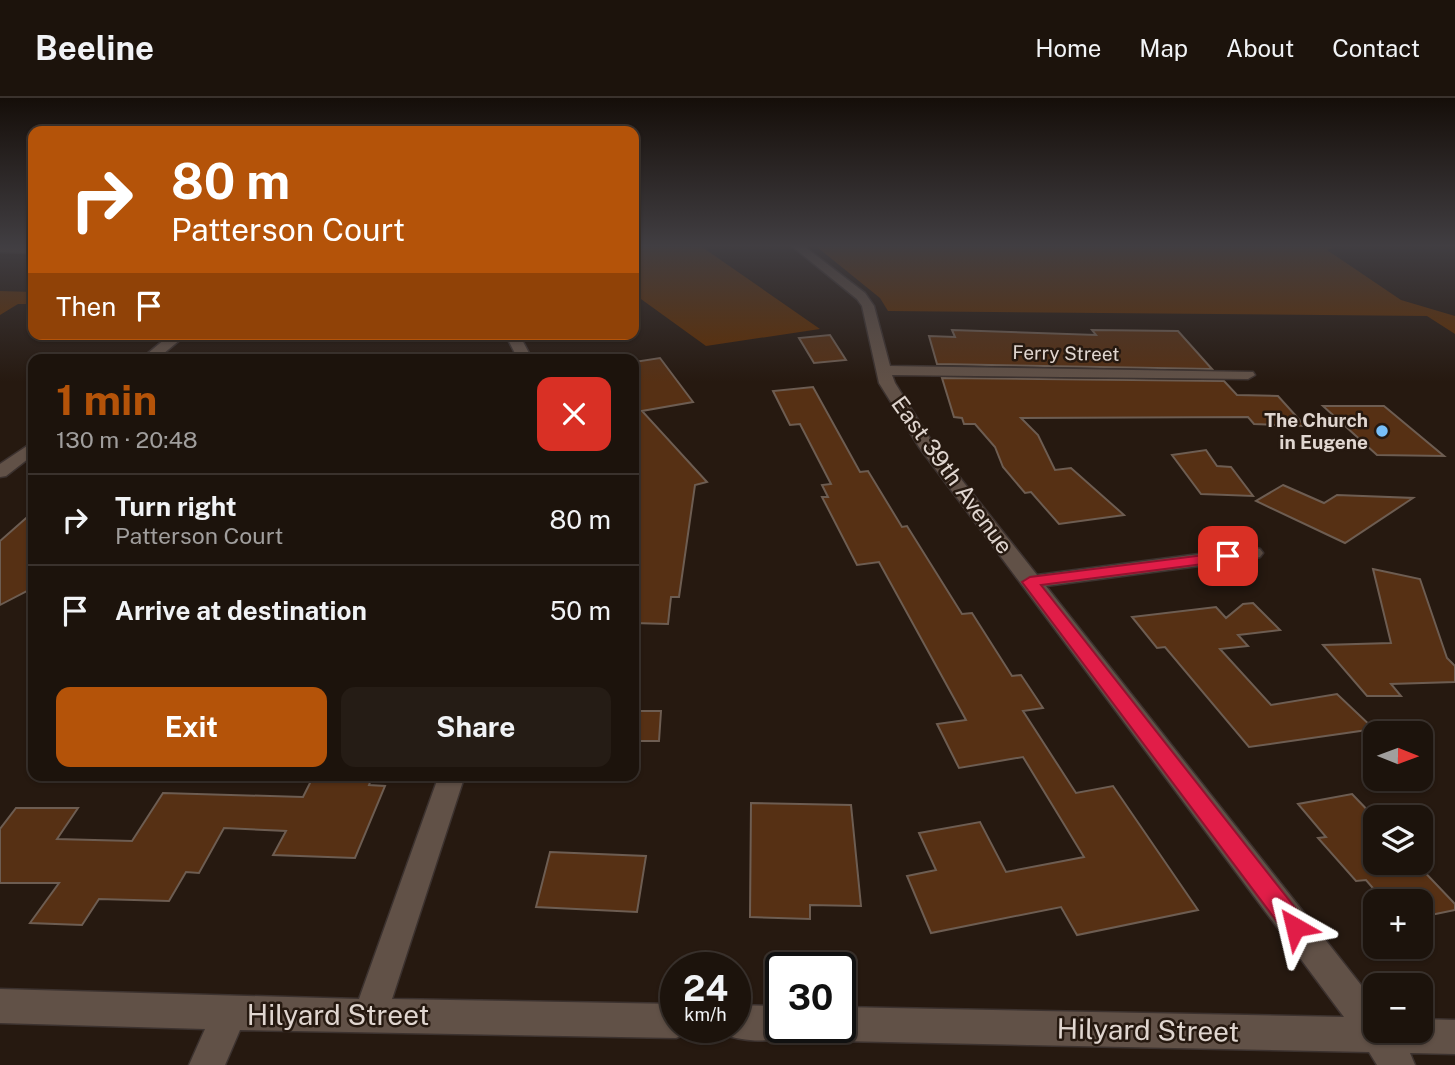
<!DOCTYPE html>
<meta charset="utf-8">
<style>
body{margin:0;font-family:"Public Sans",sans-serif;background:#251c15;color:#f1f3f6;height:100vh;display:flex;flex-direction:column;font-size:26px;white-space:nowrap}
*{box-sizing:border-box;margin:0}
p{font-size:23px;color:#a09e9d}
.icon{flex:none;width:38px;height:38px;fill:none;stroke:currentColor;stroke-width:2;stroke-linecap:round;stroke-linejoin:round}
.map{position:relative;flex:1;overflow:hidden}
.sheet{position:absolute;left:28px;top:256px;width:611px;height:427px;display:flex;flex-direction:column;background:#1c130c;border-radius:14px;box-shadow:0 2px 5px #0004,0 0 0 2px #3a322d}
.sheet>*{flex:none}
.banner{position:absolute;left:28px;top:28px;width:611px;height:214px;border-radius:14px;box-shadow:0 2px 5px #0004,0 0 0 2px #3a322d;background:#b45309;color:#fff;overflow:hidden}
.needle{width:46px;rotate:91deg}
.buttons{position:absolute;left:1363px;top:623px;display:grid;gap:14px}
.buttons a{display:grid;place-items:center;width:70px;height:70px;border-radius:14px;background:#1c130c;box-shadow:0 2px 5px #0004,0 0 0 2px #3a322d;font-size:35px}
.speed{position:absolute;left:660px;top:854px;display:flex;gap:14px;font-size:35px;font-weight:700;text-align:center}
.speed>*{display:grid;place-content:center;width:91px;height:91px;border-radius:50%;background:#1c130c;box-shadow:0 2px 5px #0004,0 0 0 2px #3a322d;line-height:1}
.speed small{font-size:18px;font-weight:400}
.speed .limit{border:4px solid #111;border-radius:10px;background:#fff;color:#111}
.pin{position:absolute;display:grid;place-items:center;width:60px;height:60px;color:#fff;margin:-30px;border-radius:14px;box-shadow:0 4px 10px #0006}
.me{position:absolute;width:77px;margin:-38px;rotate:323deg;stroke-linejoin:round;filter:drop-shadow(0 0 5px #0008)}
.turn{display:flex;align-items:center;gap:24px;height:147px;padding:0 28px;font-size:32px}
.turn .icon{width:91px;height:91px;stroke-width:2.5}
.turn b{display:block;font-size:49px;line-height:60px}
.then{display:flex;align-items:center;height:66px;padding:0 28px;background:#0003;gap:14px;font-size:26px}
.round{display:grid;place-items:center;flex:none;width:74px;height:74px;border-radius:14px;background:#251c15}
.head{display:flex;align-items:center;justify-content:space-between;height:119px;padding:0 28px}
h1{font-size:42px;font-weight:700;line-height:52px;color:#b45309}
.button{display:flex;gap:14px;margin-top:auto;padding:14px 28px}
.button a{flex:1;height:80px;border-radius:14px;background:#b45309;color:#fff;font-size:28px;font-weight:700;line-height:80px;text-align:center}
.button a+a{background:#251c15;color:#f1f3f6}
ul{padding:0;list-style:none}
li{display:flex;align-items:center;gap:21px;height:91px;padding:0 28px;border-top:2px solid #3a322d}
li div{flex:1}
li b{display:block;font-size:26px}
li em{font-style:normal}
header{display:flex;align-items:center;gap:42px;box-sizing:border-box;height:98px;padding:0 35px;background:#1c130c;border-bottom:2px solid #3a322d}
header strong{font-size:33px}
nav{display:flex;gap:38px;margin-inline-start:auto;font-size:24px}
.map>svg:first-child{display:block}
</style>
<header>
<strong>Beeline</strong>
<nav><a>Home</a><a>Map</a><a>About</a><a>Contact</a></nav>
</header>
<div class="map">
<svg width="1455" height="967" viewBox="0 0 1455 967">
<rect width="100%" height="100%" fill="#261910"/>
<!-- green -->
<path fill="#602d00" d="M634 149H702L820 231 706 248 634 196Z
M817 149H1335L1327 152 1401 202 1455 218V236L1427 218 888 213 880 200Z
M0 193 33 194V206H18L0 217Z"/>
<!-- building -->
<path fill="#563014" stroke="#6d5d52" stroke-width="2" d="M952 232 1096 237 1092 232 1178 233 1212 271 937 266 929 238 955 239Z
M830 237 846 262 814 265 799 240Z
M660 260 693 304 642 313 707 384 695 387 679 499H671L668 526 634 525V264Z
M942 280 1224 283 1237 297 1278 298 1305 328 1254 326 1248 319 1021 320 1038 337 1055 372 1071 370 1124 417 1059 426 1031 394 1025 395 1003 369 995 349 975 326H964L962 320 954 319Z
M813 289 860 374 868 373 902 429 907 428 962 516 972 515 1012 578 1021 577 1043 610 1023 613 1076 695 1113 688 1198 812 1077 837 1061 809 931 835 907 778 936 772 919 735 980 724 1006 774 1084 759 1023 659 959 670 937 626 966 622 879 464 857 467 822 399H828L822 387 831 386 800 326 790 327 773 293Z
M1323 308H1384L1444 358 1377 357Z
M1206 352 1217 368 1231 369 1253 398 1201 396 1172 357Z
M1283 387 1324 405 1337 397 1413 400 1345 445 1256 403Z
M33 414V490L0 507V443Z
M1373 471 1420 481 1447 560 1455 568V584L1391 586 1401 598H1367L1323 547 1391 545Z
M1253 505 1280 532 1238 537 1248 548 1220 551 1271 607 1337 596 1374 631 1249 649 1165 549 1157 550 1132 519 1216 509 1226 520 1243 506Z
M634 613H661L659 643H634Z
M314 677H373L369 687 385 688 355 760 273 757 286 733 224 730 199 775 186 774 169 803 99 801 82 827 30 825 59 785H0V731L16 710H78L57 741 132 743 163 695 303 699Z
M1352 696 1376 721V765H1416L1455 806V812L1421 819V803H1384L1366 782 1356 783 1318 740 1326 739 1298 706Z
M751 705 851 707 861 808 810 807V821L750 819Z
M550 754 646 758 637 814 536 809Z"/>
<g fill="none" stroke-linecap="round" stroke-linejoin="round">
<defs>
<path id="minor" d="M0 149H33V155L0 154Z
M793 149H805L865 195 874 208 890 268 1253 274 1255 277 1248 281 892 277 895 285 934 347 1037 477 1253 449 1260 451 1263 455 1260 459 1253 461 1046 488 1376 906V933H1421V921L1455 922V956L1410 955 1415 967H1377L1369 954 840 943 828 938 824 929H840V909L1344 919 919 349 879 285 862 208 857 201Z
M171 236H187L157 261H141Z
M505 236H519L532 261H518Z
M33 344V357L6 378 0 379V366Z
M439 677H465L392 901 676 906V929H690L688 935 676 940 240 932 225 967H189L205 931 0 925V891L359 901Z
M735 907 780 908V929H795L792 937C772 945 743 944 723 936L720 929H735Z"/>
</defs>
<!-- minor casing -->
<use href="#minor" stroke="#3c322f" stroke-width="3"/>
<!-- minor -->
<use href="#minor" fill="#615147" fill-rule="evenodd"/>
</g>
<!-- sky -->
<linearGradient id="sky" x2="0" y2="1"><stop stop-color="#150e09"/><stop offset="0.52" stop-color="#413e42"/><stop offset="1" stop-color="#413e42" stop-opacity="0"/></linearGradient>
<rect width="1455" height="284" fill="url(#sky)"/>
<!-- route -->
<path fill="#e11d48" stroke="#92132f" stroke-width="2" d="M1228 454 1236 458 1234 462 1041 487 1304 821 1307 829 1304 837 1295 840 1287 837 1022 484 1030 479Z"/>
<!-- markers -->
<circle fill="#78bff8" stroke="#261910" stroke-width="2.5" cx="1382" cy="333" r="7"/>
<g text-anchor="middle" stroke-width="5" stroke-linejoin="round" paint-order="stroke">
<!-- far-street labels -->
<g font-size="19" fill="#e0d6d0" stroke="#261910">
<text transform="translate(1066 255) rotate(1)" y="7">Ferry Street</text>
</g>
<!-- far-poi labels -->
<g font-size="19" font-weight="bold" fill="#e0d6d0" stroke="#261910" text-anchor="end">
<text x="1368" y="329">The Church<tspan x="1368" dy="22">in Eugene</tspan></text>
</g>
<!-- street labels -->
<g font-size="23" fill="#e0d6d0" stroke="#261910">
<text transform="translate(952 377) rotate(54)" y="8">East 39th Avenue</text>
</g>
<!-- near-street labels -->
<g font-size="28" fill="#e0d6d0" stroke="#261910">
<text x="338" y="927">Hilyard Street</text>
<text transform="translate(1148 932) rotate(1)" y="10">Hilyard Street</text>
</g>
</g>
</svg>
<div class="buttons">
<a><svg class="needle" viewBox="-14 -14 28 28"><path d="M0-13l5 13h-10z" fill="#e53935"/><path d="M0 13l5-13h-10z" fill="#a09e9d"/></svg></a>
<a><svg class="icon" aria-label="layers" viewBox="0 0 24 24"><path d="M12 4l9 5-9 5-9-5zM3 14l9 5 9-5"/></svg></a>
<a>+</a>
<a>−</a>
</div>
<div class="speed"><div>24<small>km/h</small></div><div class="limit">30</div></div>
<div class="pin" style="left:1228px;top:458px;background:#d93025"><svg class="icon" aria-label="arrive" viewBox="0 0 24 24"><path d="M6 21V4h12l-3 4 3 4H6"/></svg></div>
<svg class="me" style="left:1295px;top:829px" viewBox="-20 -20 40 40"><path d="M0-17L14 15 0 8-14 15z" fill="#e11d48" stroke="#fff" stroke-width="4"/></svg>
<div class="banner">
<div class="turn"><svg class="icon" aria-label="right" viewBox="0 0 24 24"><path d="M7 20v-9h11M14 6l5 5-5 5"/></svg><div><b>80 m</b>Patterson Court</div></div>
<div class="then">Then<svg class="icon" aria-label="arrive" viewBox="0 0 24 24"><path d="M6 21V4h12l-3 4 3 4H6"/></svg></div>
</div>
<section class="sheet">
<div class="head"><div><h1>1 min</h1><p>130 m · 20:48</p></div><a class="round" style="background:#d93025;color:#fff"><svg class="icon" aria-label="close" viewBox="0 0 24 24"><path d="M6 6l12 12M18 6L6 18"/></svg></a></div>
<ul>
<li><svg class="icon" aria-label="right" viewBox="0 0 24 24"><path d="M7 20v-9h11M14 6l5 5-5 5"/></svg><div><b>Turn right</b><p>Patterson Court</p></div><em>80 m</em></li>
<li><svg class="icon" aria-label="arrive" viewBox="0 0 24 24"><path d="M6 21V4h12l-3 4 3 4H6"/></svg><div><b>Arrive at destination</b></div><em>50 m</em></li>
</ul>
<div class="button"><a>Exit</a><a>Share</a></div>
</section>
</div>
